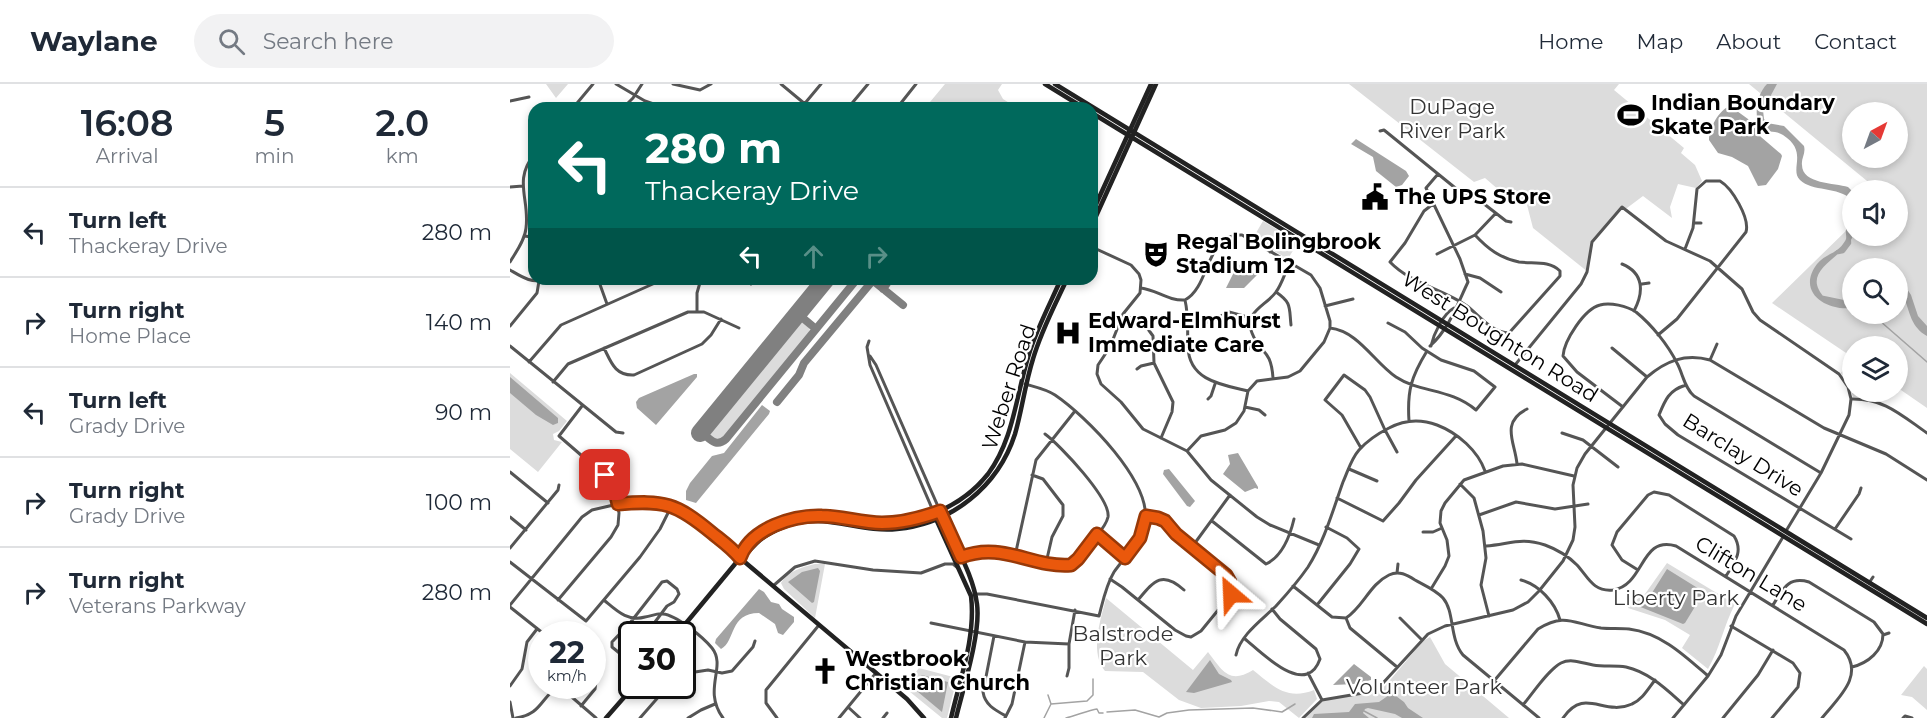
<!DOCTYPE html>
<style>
body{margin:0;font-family:Montserrat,sans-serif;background:#f2f2f3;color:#1f2937;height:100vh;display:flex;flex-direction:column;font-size:22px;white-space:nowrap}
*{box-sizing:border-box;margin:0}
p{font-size:20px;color:#747a83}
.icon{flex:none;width:33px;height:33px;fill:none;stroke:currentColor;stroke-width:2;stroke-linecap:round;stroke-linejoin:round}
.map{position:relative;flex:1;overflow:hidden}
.drawer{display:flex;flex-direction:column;background:#fff;width:510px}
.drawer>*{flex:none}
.hud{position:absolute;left:18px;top:18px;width:570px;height:183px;border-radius:18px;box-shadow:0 3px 9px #0003;background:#00695c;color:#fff;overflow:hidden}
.needle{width:39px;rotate:41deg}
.buttons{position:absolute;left:1332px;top:18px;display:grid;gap:12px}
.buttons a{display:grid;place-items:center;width:66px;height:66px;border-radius:50%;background:#fff;box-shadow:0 3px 9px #0003;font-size:30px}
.speed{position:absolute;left:18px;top:537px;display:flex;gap:12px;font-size:30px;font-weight:700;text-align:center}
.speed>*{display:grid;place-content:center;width:78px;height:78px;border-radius:50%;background:#fff;box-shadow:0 3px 9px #0003;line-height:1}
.speed small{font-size:15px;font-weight:400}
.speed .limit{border:3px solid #111;border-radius:9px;background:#fff;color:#111}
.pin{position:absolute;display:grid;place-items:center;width:51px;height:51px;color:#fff;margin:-26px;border-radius:12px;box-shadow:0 3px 9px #0006}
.me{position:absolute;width:66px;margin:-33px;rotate:334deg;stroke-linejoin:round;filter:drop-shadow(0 0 4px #0008)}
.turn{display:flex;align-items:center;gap:21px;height:126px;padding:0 18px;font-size:27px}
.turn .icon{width:78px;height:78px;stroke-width:2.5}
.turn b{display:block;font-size:42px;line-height:51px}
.lanes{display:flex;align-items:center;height:57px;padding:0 18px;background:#0003;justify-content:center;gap:30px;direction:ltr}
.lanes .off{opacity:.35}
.eta{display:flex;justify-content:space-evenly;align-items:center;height:102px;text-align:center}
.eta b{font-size:36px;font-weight:600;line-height:42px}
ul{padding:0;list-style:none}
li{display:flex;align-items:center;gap:18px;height:90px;padding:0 18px;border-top:2px solid #e0e1e3}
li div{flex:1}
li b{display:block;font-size:22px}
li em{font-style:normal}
header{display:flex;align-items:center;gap:36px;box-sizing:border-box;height:84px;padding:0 30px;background:#fff;border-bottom:2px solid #e0e1e3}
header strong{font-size:28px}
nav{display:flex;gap:33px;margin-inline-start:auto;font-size:21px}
.search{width:420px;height:54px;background:#f2f2f3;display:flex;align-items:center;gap:15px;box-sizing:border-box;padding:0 21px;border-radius:33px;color:#747a83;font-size:22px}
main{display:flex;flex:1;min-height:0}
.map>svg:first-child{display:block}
</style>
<header>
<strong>Waylane</strong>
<div class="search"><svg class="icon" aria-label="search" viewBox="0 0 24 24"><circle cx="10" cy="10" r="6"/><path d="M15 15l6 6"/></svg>Search here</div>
<nav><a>Home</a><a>Map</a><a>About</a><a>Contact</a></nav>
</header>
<main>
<section class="drawer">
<div class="eta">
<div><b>16:08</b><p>Arrival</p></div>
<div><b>5</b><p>min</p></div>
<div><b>2.0</b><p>km</p></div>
</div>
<ul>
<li><svg class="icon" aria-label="left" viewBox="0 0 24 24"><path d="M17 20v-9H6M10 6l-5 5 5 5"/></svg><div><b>Turn left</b><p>Thackeray Drive</p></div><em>280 m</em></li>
<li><svg class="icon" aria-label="right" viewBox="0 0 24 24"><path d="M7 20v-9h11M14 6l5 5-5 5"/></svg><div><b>Turn right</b><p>Home Place</p></div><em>140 m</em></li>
<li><svg class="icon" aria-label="left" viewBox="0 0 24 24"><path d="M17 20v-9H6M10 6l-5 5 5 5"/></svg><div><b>Turn left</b><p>Grady Drive</p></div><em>90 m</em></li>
<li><svg class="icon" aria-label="right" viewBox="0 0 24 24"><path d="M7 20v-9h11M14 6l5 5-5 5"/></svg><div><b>Turn right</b><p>Grady Drive</p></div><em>100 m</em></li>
<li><svg class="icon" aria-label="right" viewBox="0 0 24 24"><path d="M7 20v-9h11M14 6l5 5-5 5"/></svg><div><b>Turn right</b><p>Veterans Parkway</p></div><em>280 m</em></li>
</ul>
</section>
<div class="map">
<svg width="1417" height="634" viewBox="0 0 1417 634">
<rect width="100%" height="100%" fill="#fff"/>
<!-- green -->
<path fill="#dcdcdc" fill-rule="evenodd" d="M36 0H58L46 14Z
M435 0H492L488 6 493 15 501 20 499 24H415Z
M839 0H1109L1104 6 1174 64 1171 69 1185 81 1192 97 1186 104 1168 100 1160 123 1162 134 1133 112 1117 124H1112L1083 158 1078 188 1023 144 1016 117 997 113 975 94 964 98Z
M1239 0H1417V324L1388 304V262H1342V308H1371L1366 315 1343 313 1338 298 1331 289 1342 273 1262 219 1342 141V152H1388V106H1368ZM1342 28H1388V74H1342ZM1342 184H1388V230H1342Z
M753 137 768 146 758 163 743 154Z
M775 151 788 158 778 175 764 167Z
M289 236 296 240 300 246 298 251 214 354 209 357 202 354 197 348Z
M0 289 57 337 49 347 43 350 44 356 52 358 28 388 0 365Z
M1157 479 1225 520C1214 541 1210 564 1198 585L1172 564 1180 551 1155 536 1118 524V521L1135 510Z
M305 480H315L305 534 274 505 271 499C278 487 292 483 305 480Z
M596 514 683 586 698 568C712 586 719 601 743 586 763 602 777 617 804 606L807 615 789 634 769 618 759 617 731 622 691 624 669 616 633 588 595 587C579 568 591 535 596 514Z
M920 553 935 580 999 634H795L807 619 817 614 859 610 875 602 913 557Z
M1414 582 1417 585V626L1402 613 1391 611Z
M409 584 447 594 437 634H432L394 603Z"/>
<!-- water -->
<path fill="#a3a3a3" d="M1257 0H1267L1253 26 1254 35 1257 39 1274 42 1294 62C1296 70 1291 74 1292 81 1292 100 1325 99 1338 103L1342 107V116C1328 102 1302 108 1290 96 1279 85 1299 68 1273 51 1265 46 1258 49 1250 45 1244 32 1246 11 1257 0Z
M1220 22 1238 35 1251 53 1271 70 1272 72 1268 85 1256 101 1248 102 1238 82 1222 73 1208 69 1199 56C1199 44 1209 26 1220 22Z
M846 55 896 87 899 92 892 101 886 103 866 87 863 73 841 60Z
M1342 130C1343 137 1345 148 1342 154 1335 171 1297 184 1309 206 1310 209 1313 211 1314 214L1331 218 1342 216V224C1316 227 1286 208 1307 180 1315 170 1326 170 1333 160 1340 152 1339 138 1342 130Z
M728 180 747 191 734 204H716Z
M1388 195 1392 197 1401 211 1408 232 1417 242V252C1401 243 1400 229 1394 213 1391 206 1387 204 1388 195Z
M184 290H187V293L146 341 127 324 126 318 129 314Z
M0 293 48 334V339L43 341 26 331 0 309Z
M252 321 260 327 259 330 186 419 176 416V407L180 399 202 372 214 369Z
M728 369 748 403V405L745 404 735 408 713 390 720 380 718 371Z
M659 385 685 417 680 423 677 422 653 390 654 386Z
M308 484 310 487 304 518 302 519 278 498 292 488Z
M1157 485 1194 508 1175 539 1173 540 1128 522 1140 512Z
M249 505 254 508 261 518 269 520 272 525 284 533V538L273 551 268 549 265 540 249 529C219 529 226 557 211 565L205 559 206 555Z
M700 576 709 590 721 596 722 598 684 609 676 608Z
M844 580 861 593V596L845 600 823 601Z
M412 591 438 598 432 628 402 603Z
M882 609 894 618 898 624 913 634H892L885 630 858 624 855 625 853 629 859 634H802L804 630 839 628 845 620 869 618Z"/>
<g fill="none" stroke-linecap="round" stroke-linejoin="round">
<!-- stream -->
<path stroke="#a3a3a3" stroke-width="1.5" d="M1362 230 1417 278
M541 620 577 617 583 611V595
M854 627 867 634
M597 628 625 626 649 633 657 629 679 626 743 624 772 628 785 620
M534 634 541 620 538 611
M556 634C565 632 579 626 587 625L589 629H593"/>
<!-- river -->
<path stroke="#a3a3a3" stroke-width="4.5" d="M1328 168 1333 167 1339 159 1338 147 1342 131
M1313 214 1342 220"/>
<!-- taxiway -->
<path stroke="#808080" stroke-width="8" d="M361 195 393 221
M373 205 380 195
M288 230 306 245
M267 318 289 291 294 279 364 195
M191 348C200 355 206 364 216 355L347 195"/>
<!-- runway -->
<path stroke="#808080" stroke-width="18" d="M190 349 316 195"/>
<!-- street -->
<path stroke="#555" stroke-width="3" d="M106 0 135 17 155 24
M163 0 190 6 201 0
M271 0 295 20
M0 17 19 13
M63 24 83 0
M113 24 123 14 132 0
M291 24 311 0
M338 24 358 0
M387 24 406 0
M870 47 874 46 949 107 969 116 996 137 1001 138
M0 103 13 102
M923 120 914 127 895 159 880 178C901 200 933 205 957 222 970 232 982 249 999 249L1050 192V187C1039 176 1023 180 1009 178 990 174 978 165 965 151
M1184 139H1191
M15 152 21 153
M582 163 621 181 629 190 631 196 630 209 613 230 600 263 588 281 587 290 591 300 611 318 633 345 677 367 701 396 747 433 760 441 809 461
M760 168 773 146
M927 170 965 151 986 129
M0 178C6 168 15 156 16 144 20 116 3 96 24 71
M1112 180C1134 189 1134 208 1124 227
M0 186C12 193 22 200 35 195
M955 190 970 194 991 208
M88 195 97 220
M240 195 241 200
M1132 200 1139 199
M631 204C647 206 658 217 675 216 701 202 695 149 732 151L801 191 810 204 820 237V244L814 258 790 287 778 293 747 297 738 307 734 327 726 339 715 346 691 352 677 367
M766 208C782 219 779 223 781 241
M675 216C679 233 677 246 678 263 679 297 713 301 738 307
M815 222 843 215
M187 227V209L191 195
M613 230 635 241 643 252 644 279 663 318 662 328 651 354
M679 240 692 241 719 228 741 234
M0 242 27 209 29 197
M820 244C848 247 864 278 886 293 910 309 940 304 966 326L985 303 964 287 931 276 912 264 895 248 878 239
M1148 251 1167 235 1236 148C1240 134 1222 104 1210 97H1196L1187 105 1183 144 1175 165
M359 257 357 263 360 281 424 429
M0 262 106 348 113 349
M920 262C939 245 947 221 958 198L950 175 916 104 928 90
M921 262C924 249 933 230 944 224
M94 264C101 278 105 292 124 291L192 260 201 251 211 235
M1102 264 1137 293
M721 267 735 268 747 257
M360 272 366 281 430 427
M1200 276 1207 260
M19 278 51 241 154 195
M1005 281 1071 200 1077 188 1082 158 1112 123 1156 157 1200 177 1232 205 1243 228 1250 236 1329 290 1338 303 1341 315 1339 331 1311 389 1276 447
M627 285 631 282 644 279
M763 294C761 264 750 270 742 249 733 228 756 222 766 208 772 200 775 188 780 179
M43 298 58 280 178 228H194L229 244
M1176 301C1159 306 1155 316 1149 331L1155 340 1168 351 1341 455
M698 315 701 312 705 300
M1341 315C1374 314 1391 331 1417 349
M735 323 749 326 755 331
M1113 323 1067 288 1053 272C1054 257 1074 225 1090 221 1100 218 1117 222 1126 228 1142 241 1158 261 1167 279 1173 290 1174 303 1184 312L1311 389
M899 337C897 307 901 293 917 267
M1052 349 1073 356 1108 383
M851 364 832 331 815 316 834 291 855 306 860 313 875 346 887 368
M1007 380C1005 358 990 339 1017 325
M839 385 867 397
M0 388 38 419
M522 391 533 395 553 421V432L542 453 536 479
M950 400 964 414 973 447 976 474 971 501 979 532
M827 414 873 437 889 419 906 396 945 353
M154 421 179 436 222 471 228 473
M969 431 1006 418 1045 425 1078 420
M0 433 16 446
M702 437 756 480C773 472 780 452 784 435
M1325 445 1349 410 1351 404
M913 448H923L932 444
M587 450 615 474
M976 462C1000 460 1011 453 1035 461 1046 465 1059 473 1067 481 1078 493 1083 508 1103 506 1135 501 1130 451 1166 462L1334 566C1355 592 1328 614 1312 634
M682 463 720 411
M0 464 48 406 49 401
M505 472 526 376 565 327
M445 476 471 467 495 470 552 481C567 480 572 470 580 460 586 452 596 443 598 433 601 415 550 361 535 350
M0 478 76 537 130 473 150 445 160 425
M1128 486 1112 476 1102 461 1107 448 1138 411 1144 408 1159 411 1224 452C1234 468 1224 479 1216 492
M887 489 888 480
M600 495 612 503 665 546 676 552 681 553 691 547 718 514 721 503 716 491 674 456 655 437 648 434 636 432
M1011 496C1029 501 1045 518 1050 536
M1359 499 1363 493
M263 502 285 483 305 477 363 486 411 489 435 480H443L448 484
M783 502 822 533 836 534C853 523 860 500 879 491 889 486 897 491 905 496 914 501 926 506 933 514 945 528 939 554 953 571L1029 634
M921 505 935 482 939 472 937 456 930 439 931 427 935 419 954 396 993 382 1012 380 1064 392
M465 510H477L589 532C593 517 596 501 604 488 615 472 632 458 635 438 642 398 576 332 545 311 536 305 525 303 515 300
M48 516 101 453 108 441 109 429 104 404 101 397 49 352 72 322
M628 516C644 497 652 486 674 506
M95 517C107 527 118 538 135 533 142 532 147 529 153 530 166 531 193 553 202 564 217 583 192 605 213 634
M0 521 72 433 82 426 108 420 124 418 162 421 183 433 230 474
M807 521 840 480 849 465 837 454 816 443
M1263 521C1273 505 1278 492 1299 498L1364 538 1373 550C1373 567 1358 579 1342 583
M0 523 34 550
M836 534 840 544 887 583
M890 534 911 555
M421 539 515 558 559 560
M1221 542 1283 579 1290 589
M1373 551 1379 549
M484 552 473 608C475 621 485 626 496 632
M735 555C751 568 796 615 810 575L806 565 770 535 762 525
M122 568 119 571 113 572 102 563V558L120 539 152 498 157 497 167 505 169 510 164 518 157 522 136 550
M726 571C730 551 753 535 766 522 777 510 789 496 798 483 814 458 823 426 833 398 838 387 841 375 849 366 857 357 869 349 879 344 894 336 911 335 927 341 948 349 968 367 975 387
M180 580 182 589
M798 589 812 616
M172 590 198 586 212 589 222 587 243 563 245 557
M557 592 559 584V560L565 526
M984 597 1028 545C1055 528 1064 540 1091 544 1100 545 1110 544 1119 545 1151 549 1174 571 1198 592
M0 602 12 585 17 558 27 545
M49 602 86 634
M0 618 3 634
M1013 621C1023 609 1038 586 1051 579 1061 574 1072 579 1083 581 1094 583 1105 581 1116 583 1139 588 1157 606 1174 621
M71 622 85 605 86 597
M338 623 350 634
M6 634C32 630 30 614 49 602
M130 634 158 602
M178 634 191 626 205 620
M267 634 256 619V606L309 541
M329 634 366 589
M373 634 377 629
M495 634 502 620 515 558
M793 634 812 616 859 608 873 599 918 550 935 542 1003 526 1018 518 1029 507 1053 477 1063 456 1065 443 1063 401 1067 384 1075 370 1137 293C1156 277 1175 269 1200 276L1314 344 1376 370 1417 396
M1053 634C1075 602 1093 633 1122 620 1132 616 1138 605 1145 596
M1163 634 1198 592 1211 571 1226 532 1273 453
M1213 634 1248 591 1263 566
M1262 634 1288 603 1290 589
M1393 634 1395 632 1402 634"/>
<!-- secondary -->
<path stroke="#222" stroke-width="4.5" d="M535 0 574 24
M545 0 1417 534
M582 29 1417 540
M582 129 641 0
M582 141 646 0
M432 430C443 459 463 489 467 520 471 549 453 605 446 634
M426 435 461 512C466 552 450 595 441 634
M230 474C238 470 243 462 250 456 257 451 266 446 274 443 313 427 348 449 387 445 441 440 488 403 505 350 512 326 515 300 523 275 531 247 545 221 557 195
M230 474 397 615 414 634
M167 550 225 480C233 469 239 458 251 450 290 421 323 436 365 439 407 442 452 423 478 390 504 355 506 311 519 270 527 244 540 220 551 195
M96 634 124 602"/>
</g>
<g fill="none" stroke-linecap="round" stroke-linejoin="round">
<defs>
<path id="route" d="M95 391 104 404 108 420C154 416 166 419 202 449 212 457 222 464 230 474 241 444 283 431 312 432 332 432 351 439 372 439 392 439 411 434 430 427L451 473C493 457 521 484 561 481L568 475 587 450 615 474 630 454 636 432 648 434 655 437 666 450 716 491 720 498 721 510"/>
</defs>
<!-- route casing -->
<use href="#route" stroke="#983908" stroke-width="15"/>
<!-- route -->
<use href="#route" stroke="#ea580c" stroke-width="10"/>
</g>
<!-- icons -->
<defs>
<symbol id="stadium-bare" viewBox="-9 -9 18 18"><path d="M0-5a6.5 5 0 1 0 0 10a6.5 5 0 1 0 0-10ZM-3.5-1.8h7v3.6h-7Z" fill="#000" stroke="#fff" stroke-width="2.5" paint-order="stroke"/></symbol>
<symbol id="civic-bare" viewBox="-9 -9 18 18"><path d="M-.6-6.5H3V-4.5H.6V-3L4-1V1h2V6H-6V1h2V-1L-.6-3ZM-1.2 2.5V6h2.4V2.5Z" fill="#000" stroke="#fff" stroke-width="2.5" paint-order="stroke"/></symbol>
<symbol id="theatre-bare" viewBox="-9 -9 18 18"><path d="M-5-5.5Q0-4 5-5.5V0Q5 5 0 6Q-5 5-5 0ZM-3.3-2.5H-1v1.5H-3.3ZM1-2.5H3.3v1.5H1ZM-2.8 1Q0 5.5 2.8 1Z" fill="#000" stroke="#fff" stroke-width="2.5" paint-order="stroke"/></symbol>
<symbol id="hospital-bare" viewBox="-9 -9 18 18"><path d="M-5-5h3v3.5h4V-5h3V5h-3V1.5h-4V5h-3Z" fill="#000" stroke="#fff" stroke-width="2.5" paint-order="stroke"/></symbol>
<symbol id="church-bare" viewBox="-9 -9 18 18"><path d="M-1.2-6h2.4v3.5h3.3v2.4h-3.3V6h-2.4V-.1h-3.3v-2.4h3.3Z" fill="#000" stroke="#fff" stroke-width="2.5" paint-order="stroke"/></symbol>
</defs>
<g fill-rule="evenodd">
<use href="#stadium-bare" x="1102" y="12" width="38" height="38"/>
<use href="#civic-bare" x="846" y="94" width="38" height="38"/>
<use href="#theatre-bare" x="627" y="151" width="38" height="38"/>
<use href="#hospital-bare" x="539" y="230" width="38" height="38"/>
<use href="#church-bare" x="296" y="568" width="38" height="38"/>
</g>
<g text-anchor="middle" stroke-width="4.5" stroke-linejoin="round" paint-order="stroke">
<!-- poi labels -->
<g font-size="21" font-weight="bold" fill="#000" stroke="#fff" text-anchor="start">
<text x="1141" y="26">Indian Boundary<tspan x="1141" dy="24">Skate Park</tspan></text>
<text x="885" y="120">The UPS Store</text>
<text x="666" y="165">Regal Bolingbrook<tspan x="666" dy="24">Stadium 12</tspan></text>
<text x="578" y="244">Edward-Elmhurst<tspan x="578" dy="24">Immediate Care</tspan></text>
<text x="335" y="582">Westbrook<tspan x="335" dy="24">Christian Church</tspan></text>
</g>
<!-- park labels -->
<g font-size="21" fill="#333" stroke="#fff">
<text x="942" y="30">DuPage<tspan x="942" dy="24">River Park</tspan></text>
<text x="1166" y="521">Liberty Park</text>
<text x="613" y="557">Balstrode<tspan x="613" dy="24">Park</tspan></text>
<text x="914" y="610">Volunteer Park</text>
</g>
<!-- street labels -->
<g font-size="21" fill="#000" stroke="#fff">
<text transform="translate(990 253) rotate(32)" y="7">West Boughton Road</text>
<text transform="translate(499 303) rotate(-72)" y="7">Weber Road</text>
<text transform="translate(1233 371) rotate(32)" y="7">Barclay Drive</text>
<text transform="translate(1241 490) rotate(31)" y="7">Clifton Lane</text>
</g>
</g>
</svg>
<div class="buttons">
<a><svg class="needle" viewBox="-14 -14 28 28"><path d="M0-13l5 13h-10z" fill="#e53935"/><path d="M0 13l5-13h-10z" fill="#747a83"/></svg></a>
<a><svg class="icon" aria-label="sound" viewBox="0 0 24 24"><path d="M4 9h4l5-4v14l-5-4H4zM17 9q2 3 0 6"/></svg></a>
<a><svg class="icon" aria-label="search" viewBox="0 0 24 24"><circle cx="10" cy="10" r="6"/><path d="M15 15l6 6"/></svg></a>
<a><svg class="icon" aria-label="layers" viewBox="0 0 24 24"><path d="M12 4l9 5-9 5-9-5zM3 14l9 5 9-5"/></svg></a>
</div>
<div class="speed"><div>22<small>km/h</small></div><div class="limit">30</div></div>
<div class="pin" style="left:95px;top:391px;background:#d93025"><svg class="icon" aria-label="arrive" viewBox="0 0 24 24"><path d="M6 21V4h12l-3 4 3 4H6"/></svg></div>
<svg class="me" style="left:721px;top:510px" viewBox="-20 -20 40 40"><path d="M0-17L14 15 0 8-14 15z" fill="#ea580c" stroke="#fff" stroke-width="4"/></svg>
<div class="hud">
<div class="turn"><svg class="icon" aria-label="left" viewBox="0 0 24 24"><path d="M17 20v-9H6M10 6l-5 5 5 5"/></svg><div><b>280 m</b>Thackeray Drive</div></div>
<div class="lanes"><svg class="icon" aria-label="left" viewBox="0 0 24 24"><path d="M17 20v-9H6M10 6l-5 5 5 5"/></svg><svg class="icon off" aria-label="ahead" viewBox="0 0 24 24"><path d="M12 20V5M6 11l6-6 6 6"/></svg><svg class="icon off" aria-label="right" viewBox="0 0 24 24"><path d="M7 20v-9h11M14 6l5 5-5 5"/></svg></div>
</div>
</div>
</main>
